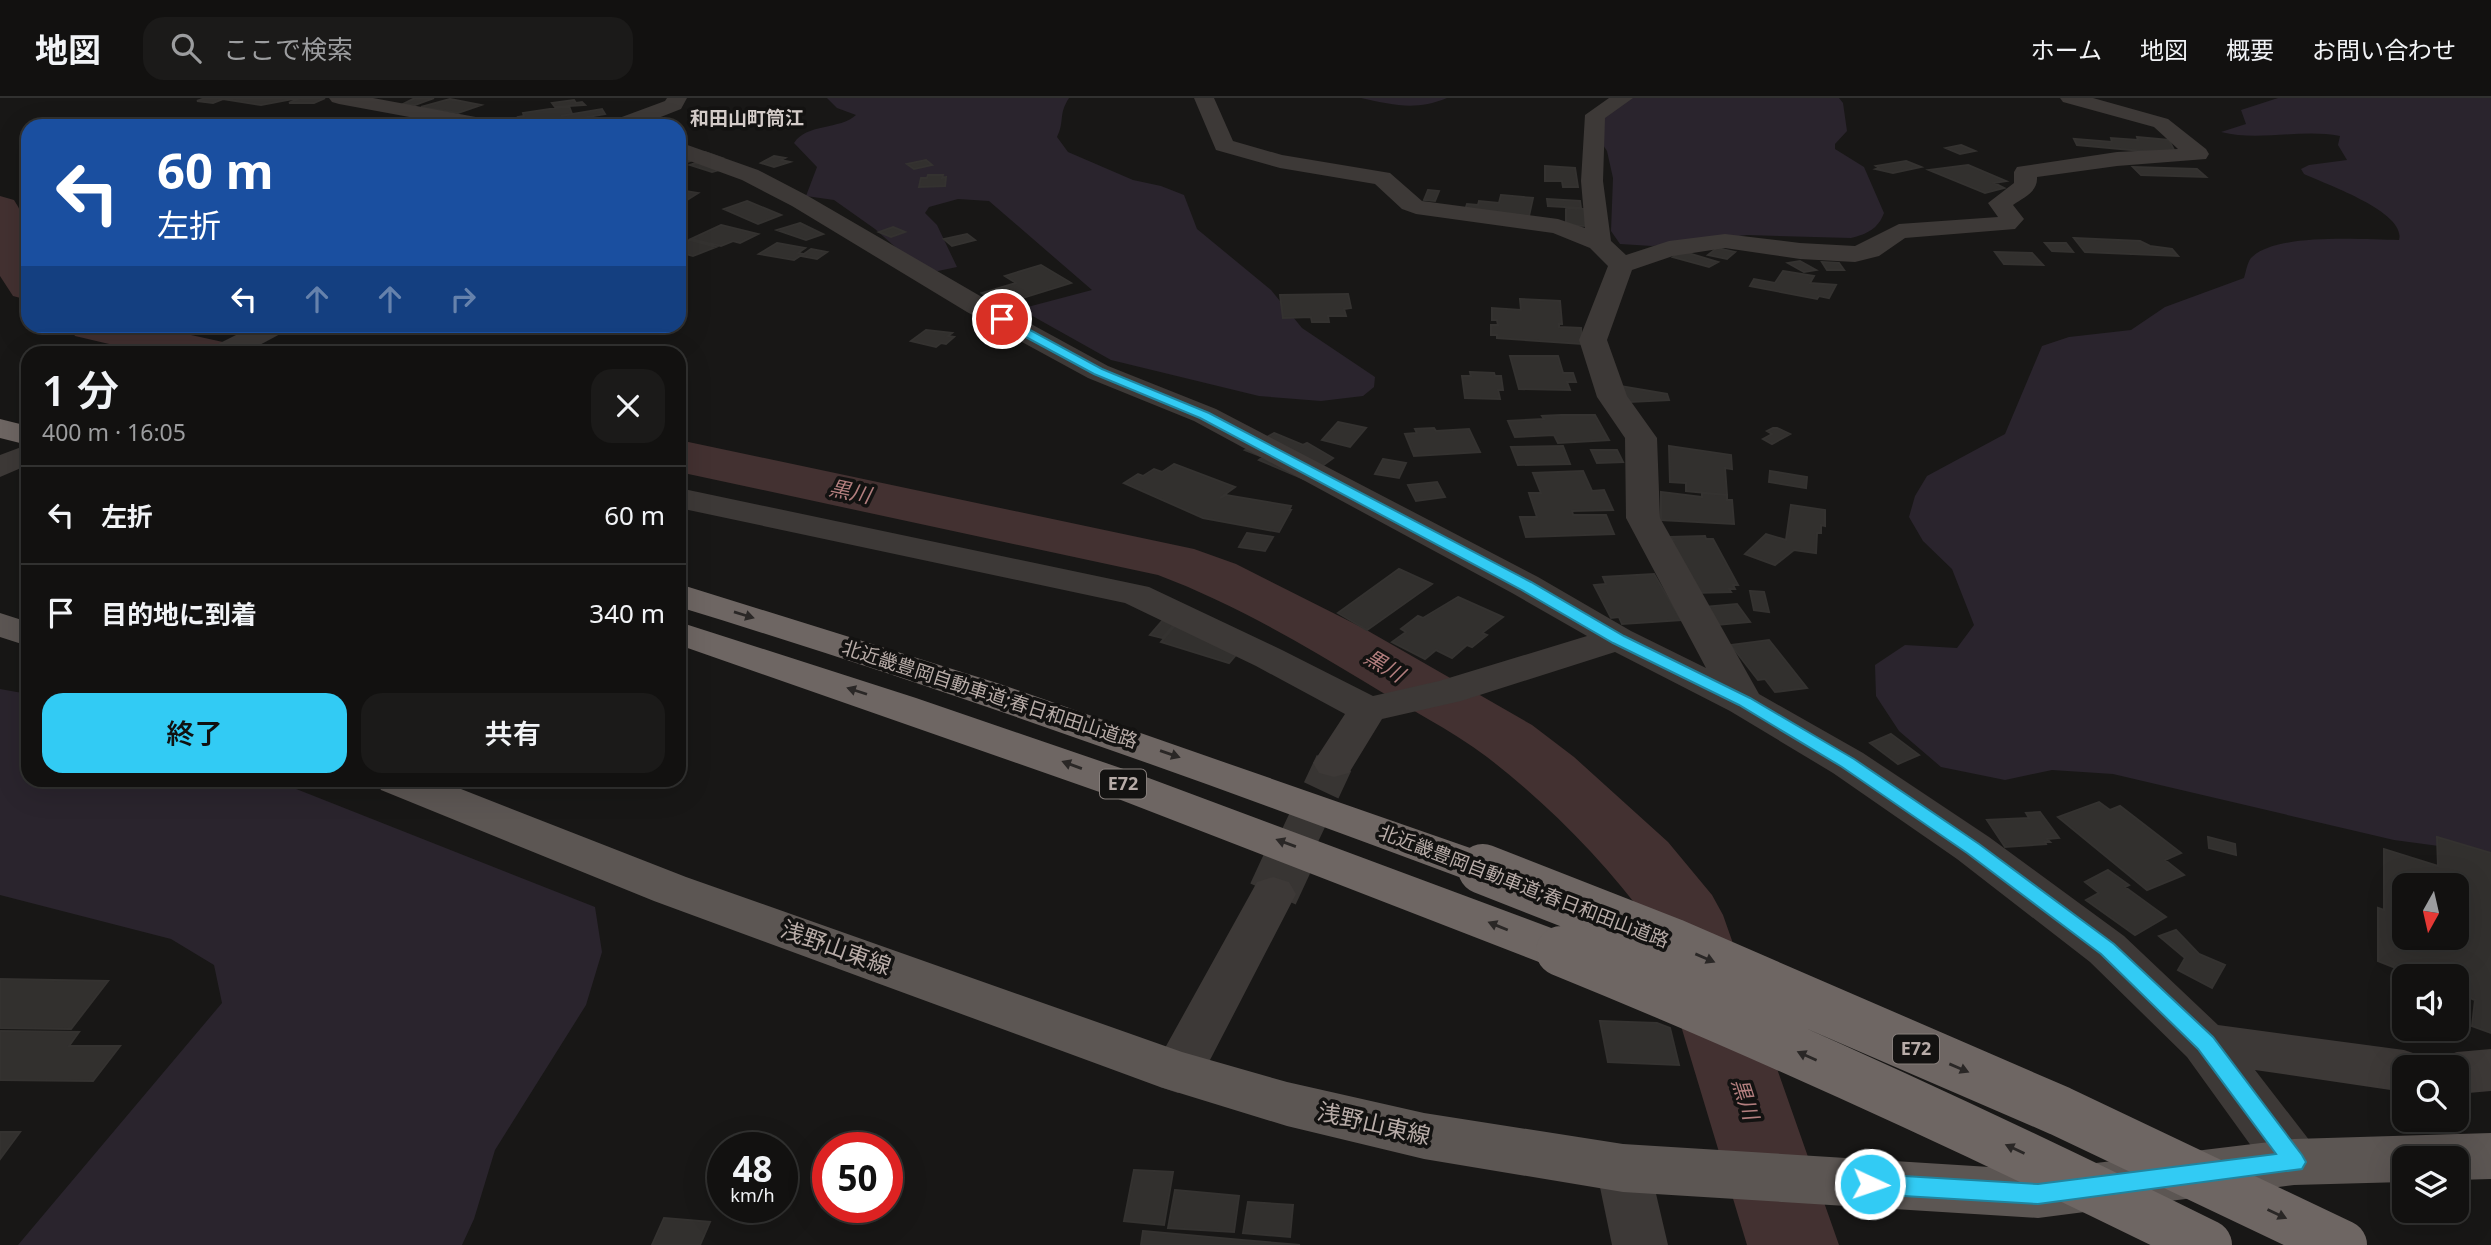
<!DOCTYPE html>
<html lang="ja">
<meta charset="utf-8">
<style>
body{margin:0;font-family:"Noto Sans","Noto Sans JP",sans-serif;background:#1b1a19;color:#f1f3f6;height:100vh;display:flex;flex-direction:column;font-size:26px;white-space:nowrap}
*{box-sizing:border-box;margin:0}
p{font-size:23px;color:#9c9d9f}
.icon{flex:none;width:38px;height:38px;fill:none;stroke:currentColor;stroke-width:2;stroke-linecap:round;stroke-linejoin:round}
.map{position:relative;flex:1;overflow:hidden}
.sheet{position:absolute;left:21px;top:248px;width:665px;height:441px;display:flex;flex-direction:column;background:#121110;border-radius:21px;box-shadow:0 7px 28px #0002,0 0 0 2px #313130}
.sheet>*{flex:none}
.hud{position:absolute;left:21px;top:21px;width:665px;height:214px;border-radius:21px;box-shadow:0 7px 28px #0002,0 0 0 2px #313130;background:#1a4fa0;color:#fff;overflow:hidden}
.needle{width:46px;rotate:188deg}
.fabs{position:absolute;left:2392px;top:775px;display:grid;gap:14px}
.fabs a{display:grid;place-items:center;width:77px;height:77px;border-radius:14px;background:#121110;box-shadow:0 7px 28px #0002,0 0 0 2px #313130;font-size:35px}
.speed{position:absolute;left:707px;top:1034px;display:flex;gap:14px;font-size:35px;font-weight:700;text-align:center}
.speed>*{display:grid;place-content:center;width:91px;height:91px;border-radius:50%;background:#121110;box-shadow:0 7px 28px #0002,0 0 0 2px #313130;line-height:1}
.speed small{font-size:18px;font-weight:400}
.speed .limit{border:10px solid #d22;background:#fff;color:#111}
.pin{position:absolute;display:grid;place-items:center;width:60px;height:60px;color:#fff;margin:-30px;border:4px solid #fff;border-radius:50%;box-shadow:0 2px 7px #0007}
.me{position:absolute;width:77px;margin:-38px;rotate:93deg;stroke-linejoin:round;filter:drop-shadow(0 0 5px #0008)}
.turn{display:flex;align-items:center;gap:24px;height:147px;padding:0 21px;font-size:32px}
.turn .icon{width:91px;height:91px;stroke-width:2.5}
.turn b{display:block;font-size:49px;line-height:60px}
.lanes{display:flex;align-items:center;height:66px;padding:0 21px;background:#0003;justify-content:center;gap:35px;direction:ltr}
.lanes .off{opacity:.35}
.round{display:grid;place-items:center;flex:none;width:74px;height:74px;border-radius:21px;background:#1b1a19}
.summary{display:flex;align-items:center;justify-content:space-between;height:119px;padding:0 21px}
h1{font-size:42px;font-weight:600;line-height:52px}
.action{display:flex;gap:14px;margin-top:auto;padding:14px 21px}
.action a{flex:1;height:80px;border-radius:21px;background:#32cbf4;color:#111;font-size:28px;font-weight:600;line-height:80px;text-align:center}
.action a+a{background:#1b1a19;color:#f1f3f6}
ul{padding:0;list-style:none}
li{display:flex;align-items:center;gap:21px;height:98px;padding:0 21px;border-top:2px solid #313130}
li div{flex:1}
li b{display:block;font-size:26px}
li em{font-style:normal}
header{display:flex;align-items:center;gap:42px;box-sizing:border-box;height:98px;padding:0 35px;background:#121110;border-bottom:2px solid #313130}
header strong{font-size:33px}
nav{display:flex;gap:38px;margin-inline-start:auto;font-size:24px}
.search{width:490px;height:63px;background:#1b1a19;display:flex;align-items:center;gap:18px;box-sizing:border-box;padding:0 24px;border-radius:21px;color:#9c9d9f;font-size:26px}
.map>svg:first-child{display:block}
</style>
<header>
<strong>地図</strong>
<div class="search"><svg class="icon" aria-label="search" viewBox="0 0 24 24"><circle cx="10" cy="10" r="6"/><path d="M15 15l6 6"/></svg>ここで検索</div>
<nav><a>ホーム</a><a>地図</a><a>概要</a><a>お問い合わせ</a></nav>
</header>
<div class="map">
<svg width="2491" height="1147" viewBox="0 0 2491 1147">
<rect width="100%" height="100%" fill="#181716"/>
<!-- green -->
<path fill="#2a242d" d="M827 0H1069C1058 17 1065 23 1057 39L1068 54 1133 82 1161 88 1184 97 1197 131 1271 192 1302 230 1375 279 1374 289 1363 298 1321 303 1259 298 1111 262 1020 211 1092 192 989 103 958 101 929 109 925 115 937 127 957 169 938 173 920 171 875 131 834 102 806 98 817 69 794 45C807 25 840 32 856 17L837 10Z
M1361 0H1447C1415 13 1394 7 1361 0Z
M1629 0H1839L1843 5 1847 33 1835 46V51L1864 69 1884 115C1878 131 1867 136 1851 140L1747 137 1652 148 1620 146 1611 133 1613 80 1607 53 1593 32 1592 23Z
M2278 0H2491V755L2394 742 2113 676 2052 672 2005 682 1941 669 1899 633 1876 598 1875 567 1905 547 1957 550 1974 527 1952 471 1923 443 1909 419 1915 398 1927 378 2005 336 2042 248 2069 239 2131 232 2165 209 2244 180C2246 174 2247 165 2251 160 2276 134 2365 142 2399 142 2407 114 2325 86 2304 76L2301 71 2309 67 2347 62 2338 47 2340 38C2301 30 2260 44 2221 34L2246 26 2241 12Z
M0 591 28 596V682L276 683 595 809 602 854 586 907 495 1052 474 1121 462 1147H18L222 905 214 867 171 841 0 797Z"/>
<g fill="none" stroke-linecap="round" stroke-linejoin="round">
<!-- river -->
<path fill="#433131" fill-rule="evenodd" d="M0 98 14 102C34 131 28 167 28 202L13 198 0 178Z
M69 228H150L232 246 239 256H152L75 238Z
M679 342 1194 451 1236 466 1363 530 1532 627 1574 659 1668 744 1712 797 1723 817 1839 1147H1747L1650 825C1604 763 1548 706 1487 659 1450 631 1405 609 1365 584 1299 544 1230 504 1158 477L679 374Z"/>
</g>
<!-- building -->
<path fill="#32302e" stroke="#343230" stroke-width="2" fill-rule="evenodd" d="M205 0H298L261 7 223 1 213 5 197 3Z
M300 0H325L314 5H289Z
M415 0H434L415 7 403 6Z
M450 1 481 7 458 15 421 9Z
M574 2 576 5 582 4 585 7 555 9 552 5Z
M569 8 572 16 561 18 602 11 605 16 536 28H526L524 22 520 23 518 19 524 18 523 15Z
M662 20 674 23 660 28H641Z
M2137 39 2169 42 2176 56 2077 47 2074 41 2112 44 2111 40 2138 42Z
M1961 47 1975 53 1960 56 1946 50Z
M685 54H705L722 60 716 62 724 65 718 67 726 70 712 74 690 67 704 62 700 60 684 65 679 64V56Z
M774 58 785 60 781 62 790 64 774 69 761 65Z
M926 62 932 67 914 71 907 66Z
M1906 63 1921 69 1893 75 1876 71 1879 70 1876 68Z
M1968 67 2006 83 1994 85 2004 90 1985 95 1929 72Z
M1545 68 1575 70 1578 89H1563L1562 83H1545Z
M2133 69 2197 71 2206 79 2141 77Z
M928 77H943L942 80 946 79 945 88 919 89 921 80H927Z
M679 92 698 95 679 107Z
M1428 92 1439 93 1435 103 1424 102Z
M1501 97 1533 100 1529 118 1465 112 1467 106 1478 107 1479 103 1499 105Z
M1547 101 1580 103 1581 110 1548 108Z
M747 103 781 117 758 126 724 111Z
M1566 110 1585 111V128L1566 127Z
M800 125 823 136 806 142 777 132Z
M721 127 758 136 740 145 733 143 721 148 691 141Z
M893 129 905 134 891 139 879 134Z
M967 136 975 142 952 148 944 141Z
M2074 140 2140 143 2150 148 2172 151 2178 158 2085 154Z
M690 142 716 149 693 158 679 154V147Z
M777 145 805 150 798 155 803 156 794 162 759 156Z
M2045 145H2066L2073 154 2052 153Z
M1717 150 1735 154 1727 161 1708 157Z
M811 151 827 154 817 161 801 158Z
M1995 154 2032 155 2043 167 2004 166Z
M1679 155H1688L1718 164 1709 169 1673 159Z
M1800 163 1816 172 1804 174 1788 165Z
M1822 164 1839 165 1844 172H1827Z
M1041 167 1071 185 1000 207 982 195 1016 185 1005 178Z
M1783 173 1814 178 1810 185 1836 187 1829 200 1819 198 1817 201 1750 188 1754 181 1775 185Z
M1348 196 1351 210 1344 211 1346 218H1328L1329 224H1312L1311 219 1283 220 1280 197Z
M1520 201 1560 203 1562 226H1559V229L1581 230 1582 246 1497 240V237H1491V227H1498L1497 222H1492V210L1521 212Z
M926 232 952 235 948 238 954 239 946 246 941 245 936 249 911 243Z
M1510 258H1558L1563 275H1573L1576 284H1567L1570 292 1519 291Z
M1470 274 1494 275 1495 278H1501L1503 292H1498L1500 301 1465 300 1462 278H1471Z
M1620 288 1667 296 1669 302 1629 304Z
M1561 317H1595L1609 342 1558 345 1554 337 1515 339 1508 323 1544 321 1542 318Z
M1338 324 1366 330 1350 349 1322 342Z
M1434 330 1436 333 1469 331 1480 354 1414 358 1405 336 1417 335 1415 331Z
M1773 330H1777L1790 336 1772 346 1763 341 1772 336 1767 333Z
M1274 335 1303 347 1307 345 1333 360 1304 381 1259 362 1263 359 1245 352Z
M1563 348 1570 366 1518 367 1511 349Z
M1669 348 1731 357 1732 371 1725 370 1727 397 1686 393V385L1670 384Z
M1591 352H1617L1623 364 1597 365Z
M1383 361 1406 365 1399 380 1375 376Z
M1174 366 1235 389 1220 400 1226 397 1291 408 1289 412H1291L1279 434 1203 420 1124 385 1138 376 1143 378 1154 371 1162 374Z
M1583 373 1592 393 1604 392 1613 412 1572 413 1573 417H1606L1614 436 1526 439 1520 419H1537L1529 395H1541L1533 375Z
M1770 373 1807 379 1806 390 1769 384Z
M1437 384 1445 399 1416 403 1408 387Z
M1661 394 1702 399V395L1727 397V402H1732L1734 426 1661 422Z
M1791 407 1825 412V428L1821 427V435H1817L1816 455 1794 452 1775 467 1745 456 1766 436 1786 442Z
M1247 435 1273 439 1265 453 1239 449Z
M1705 438 1706 441H1713L1738 487H1733L1735 491H1729L1731 494 1692 495 1666 442H1673L1671 439Z
M1399 471 1432 486 1367 532 1338 515Z
M1654 476 1681 522 1622 526 1619 519 1611 520 1594 487 1606 486 1603 479Z
M1750 493 1764 494 1769 514 1754 512Z
M1458 499 1503 519 1482 535 1487 537 1472 549 1467 547 1452 560 1436 552 1425 561 1392 544 1406 534 1401 531 1418 518 1423 520Z
M1737 506 1750 524 1716 527 1703 509Z
M1163 522 1175 526 1162 540 1150 537Z
M1178 524 1242 550 1229 565 1161 544Z
M1769 542 1807 590 1775 594 1765 581 1758 582 1731 547Z
M1891 636 1919 657 1898 666 1870 645Z
M2099 704 2110 712 2120 708 2181 755 2165 762 2184 777 2147 792 2058 719Z
M2040 714 2059 740 2047 741 2050 744H2045L2046 746 2005 749 1987 722 2029 720 2026 715Z
M2208 739 2235 746 2236 757 2209 750Z
M2437 739 2491 755V935L2472 928 2475 902 2457 895V878H2416L2378 863V810L2384 812V751L2438 768ZM2404 788H2457V840H2404Z
M2108 772 2129 787 2125 789 2166 819 2135 837 2086 802 2099 795 2085 784Z
M2176 832 2199 856 2225 867 2212 890 2178 872 2185 860 2159 838Z
M0 881 108 883 71 931 0 930Z
M1600 923 1657 925 1670 930 1679 967 1608 964Z
M0 933 79 934 69 948H120L93 983 0 982Z
M0 1034H20L0 1061Z
M1134 1072 1173 1074 1164 1127 1124 1123Z
M1175 1092 1239 1098 1234 1134 1168 1130Z
M1248 1104 1293 1107 1290 1139 1243 1135Z
M664 1120 710 1124 700 1147H652Z
M1143 1133 1242 1142 1300 1147H1141Z"/>
<g fill="none" stroke-linecap="round" stroke-linejoin="round">
<!-- minor-tunnel-far1 -->
<path stroke="#383533" stroke-width="38" stroke-dasharray="38 19" stroke-linecap="butt" d="M1297 744 1334 665"/>
<!-- minor-tunnel -->
<path stroke="#383533" stroke-width="50" stroke-dasharray="50 24" stroke-linecap="butt" d="M1273 796 1298 742"/>
<!-- minor -->
<path fill="#3d3937" fill-rule="evenodd" d="M329 0H373L492 22 500 23 503 28H458L339 6 332 4Z
M667 0H687L681 11 638 28H608L611 23 665 3Z
M1194 0H1214L1233 43 1282 57 1390 75 1422 103 1558 121 1585 130 1581 83 1585 17 1609 0H1633L1605 20 1603 83 1611 143 1626 157 1669 143 1725 136 1800 145 1855 148 1899 126 1998 119 1988 105 2014 85V74L2017 69 2117 54 2178 51 2154 29 2063 4 2060 0H2093L2168 21 2206 51 2209 56 2206 61 2117 68 2037 79C2038 94 2024 99 2013 107L2024 121 2015 131 1905 140 1879 158 1855 164 1800 161 1725 150 1673 158 1632 172 1607 242 1627 298 1657 340 1660 420 1759 596 1863 655 1989 739 2124 838 2218 927 2404 952 2422 958 2428 970H2404V994L2255 972 2313 1047 2321 1064 2313 1081 2294 1087 2275 1081 2187 959 2090 864 1957 761 1833 675 1730 613 1615 554 1461 603 1382 621 1349 675 1334 679 1319 675 1313 665 1345 616 1256 568 1125 505 679 410V390L1149 489 1282 552 1373 598 1439 583 1587 538 1512 495 1194 323 1088 280 967 214 792 108 742 82 679 59V44L758 72 808 98 987 202 1108 268 1216 311 1538 479 1631 533 1706 570 1626 420 1625 340 1597 299 1579 242 1608 168 1590 150 1553 135 1416 116 1402 111 1375 86 1280 70 1216 52Z
M254 228H288L284 234 243 256H206L210 250Z
M24 348 28 349V367L0 379V357Z
M1273 779 1289 784 1296 796 1196 989 1178 995 1160 989 1152 974 1160 959 1257 784Z
M2491 951V993L2457 996V970H2434L2439 960 2457 954Z
M1623 1046 1642 1053 1650 1070 1668 1147H1612L1596 1070 1604 1053Z"/>
<!-- major -->
<path fill="#5c5653" fill-rule="evenodd" d="M0 515 28 524V548L0 539Z
M375 682H438L686 779 1182 954 1287 984 1424 1015 1623 1046 2038 1072 2294 1041 2491 1035V1081L2457 1082V1060H2404V1084L2294 1087 2038 1120 1623 1094 1424 1061 1287 1028 1160 989 654 803 381 692Z"/>
<!-- highway -->
<path fill="#6e6663" fill-rule="evenodd" d="M0 321 28 328V347L0 340Z
M679 486 997 585 1499 760 1505 771 1499 782 1483 787 1467 782C1207 685 945 590 679 509Z
M679 524 916 600 1138 676 1578 840 1585 853 1578 866 1561 871 1544 866 1108 697 679 547Z"/>
<!-- highway-bridge -->
<path stroke="#6e6663" stroke-width="50" d="M1483 771 1672 845 2060 1013 2342 1147
M1561 853C1780 942 1995 1042 2207 1147"/>
</g>
<!-- one-way arrows -->
<defs><path id="oneway-solid" d="M-6-.8H1V-3.2L6.5 0L1 3.2V.8H-6Z" transform="scale(1.75)"/></defs>
<g fill="#2a2726">
<use href="#oneway-solid" transform="translate(744 517) rotate(17)"/>
<use href="#oneway-solid" transform="translate(857 593) rotate(-162)"/>
<use href="#oneway-solid" transform="translate(1170 656) rotate(19)"/>
<use href="#oneway-solid" transform="translate(1072 667) rotate(-160)"/>
<use href="#oneway-solid" transform="translate(1286 745) rotate(-160)"/>
<use href="#oneway-solid" transform="translate(1498 828) rotate(-158)"/>
<use href="#oneway-solid" transform="translate(1705 860) rotate(23)"/>
<use href="#oneway-solid" transform="translate(1807 958) rotate(-156)"/>
<use href="#oneway-solid" transform="translate(1959 970) rotate(23)"/>
<use href="#oneway-solid" transform="translate(2015 1051) rotate(-155)"/>
<use href="#oneway-solid" transform="translate(2277 1116) rotate(25)"/>
</g>
<!-- route -->
<path fill="#32cbf4" stroke="#20849f" stroke-width="2" d="M998 219H1006L1102 271 1209 315 1531 484 1624 538 1750 600 1854 661 1979 746 2114 846 2213 939 2302 1057 2306 1064 2302 1071 2038 1106 1870 1096 1862 1093 1858 1086 1862 1079 1870 1076 2038 1086 2276 1056 2198 951 2101 856 1967 755 1842 669 1739 607 1613 545 1520 491 1200 320 1094 276 998 224Z"/>
<g text-anchor="middle" stroke-width="7" stroke-linejoin="round" paint-order="stroke">
<!-- shield labels -->
<g fill="#131211" stroke="#867e7b" stroke-width="2">
<rect x="1100" y="671.5" width="46" height="29" rx="5"/>
<rect x="1893" y="936.5" width="46" height="29" rx="5"/>
</g>
<g font-size="18" font-weight="bold" fill="#b8aca8">
<text x="1123" y="692">E72</text>
<text x="1916" y="957">E72</text>
</g>
<!-- far-quarter labels -->
<g font-size="19" font-weight="bold" fill="#d4ccc9" stroke="#131211">
<text x="747" y="27">和田山町筒江</text>
</g>
<!-- street labels -->
<g font-size="19" fill="#b8aca8" stroke="#131211">
<text transform="translate(990 596) rotate(18)" y="7">北近畿豊岡自動車道;春日和田山道路</text>
<text transform="translate(1524 788) rotate(21)" y="7">北近畿豊岡自動車道;春日和田山道路</text>
</g>
<!-- water labels -->
<g font-size="21" font-style="italic" fill="#b47f7f" stroke="#131211">
<text transform="translate(850 394) rotate(12)" y="7">黒川</text>
<text transform="translate(1384 568) rotate(31)" y="7">黒川</text>
<text transform="translate(1745 1001) rotate(72)" y="7">黒川</text>
</g>
<!-- near-street labels -->
<g font-size="23" fill="#b8aca8" stroke="#131211">
<text transform="translate(836 850) rotate(20)" y="8">浅野山東線</text>
<text transform="translate(1374 1026) rotate(13)" y="8">浅野山東線</text>
</g>
</g>
</svg>
<div class="fabs">
<a><svg class="needle" viewBox="-14 -14 28 28"><path d="M0-13l5 13h-10z" fill="#e53935"/><path d="M0 13l5-13h-10z" fill="#9c9d9f"/></svg></a>
<a><svg class="icon" aria-label="sound" viewBox="0 0 24 24"><path d="M4 9h4l5-4v14l-5-4H4zM17 9q2 3 0 6"/></svg></a>
<a><svg class="icon" aria-label="search" viewBox="0 0 24 24"><circle cx="10" cy="10" r="6"/><path d="M15 15l6 6"/></svg></a>
<a><svg class="icon" aria-label="layers" viewBox="0 0 24 24"><path d="M12 4l9 5-9 5-9-5zM3 14l9 5 9-5"/></svg></a>
</div>
<div class="speed"><div>48<small>km/h</small></div><div class="limit">50</div></div>
<div class="pin" style="left:1002px;top:221px;background:#d93025"><svg class="icon" aria-label="arrive" viewBox="0 0 24 24"><path d="M6 21V4h12l-3 4 3 4H6"/></svg></div>
<svg class="me" style="left:1870px;top:1086px" viewBox="-20 -20 40 40"><circle r="17" fill="#32cbf4" stroke="#fff" stroke-width="3"/><path d="M0-11L8 9 0 5-8 9z" fill="#fff"/></svg>
<div class="hud">
<div class="turn"><svg class="icon" aria-label="left" viewBox="0 0 24 24"><path d="M17 20v-9H6M10 6l-5 5 5 5"/></svg><div><b>60 m</b>左折</div></div>
<div class="lanes"><svg class="icon" aria-label="left" viewBox="0 0 24 24"><path d="M17 20v-9H6M10 6l-5 5 5 5"/></svg><svg class="icon off" aria-label="ahead" viewBox="0 0 24 24"><path d="M12 20V5M6 11l6-6 6 6"/></svg><svg class="icon off" aria-label="ahead" viewBox="0 0 24 24"><path d="M12 20V5M6 11l6-6 6 6"/></svg><svg class="icon off" aria-label="right" viewBox="0 0 24 24"><path d="M7 20v-9h11M14 6l5 5-5 5"/></svg></div>
</div>
<section class="sheet">
<div class="summary"><div><h1>1 分</h1><p>400 m · 16:05</p></div><a class="round"><svg class="icon" aria-label="close" viewBox="0 0 24 24"><path d="M6 6l12 12M18 6L6 18"/></svg></a></div>
<ul>
<li><svg class="icon" aria-label="left" viewBox="0 0 24 24"><path d="M17 20v-9H6M10 6l-5 5 5 5"/></svg><div><b>左折</b></div><em>60 m</em></li>
<li><svg class="icon" aria-label="arrive" viewBox="0 0 24 24"><path d="M6 21V4h12l-3 4 3 4H6"/></svg><div><b>目的地に到着</b></div><em>340 m</em></li>
</ul>
<div class="action"><a>終了</a><a>共有</a></div>
</section>
</div>
